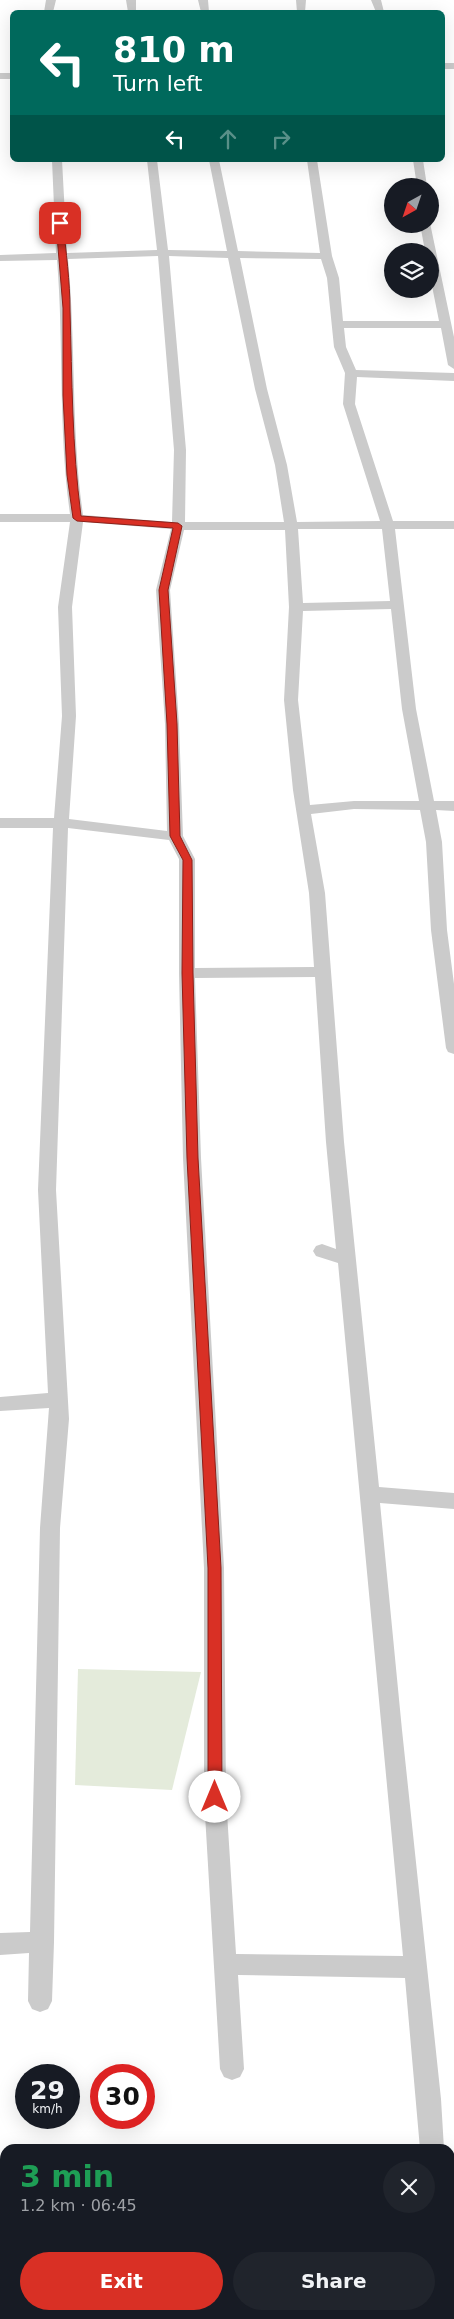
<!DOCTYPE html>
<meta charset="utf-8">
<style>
body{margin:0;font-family:"DejaVu Sans",sans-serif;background:#20242c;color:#f1f3f6;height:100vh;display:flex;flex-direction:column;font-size:19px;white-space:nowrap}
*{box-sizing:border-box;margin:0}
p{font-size:16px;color:#9ea1a6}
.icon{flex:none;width:28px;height:28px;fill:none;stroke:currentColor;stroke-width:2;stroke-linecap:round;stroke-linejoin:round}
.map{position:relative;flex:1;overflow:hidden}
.details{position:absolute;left:0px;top:2144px;width:455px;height:176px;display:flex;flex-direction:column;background:#171b24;border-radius:15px 15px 0 0;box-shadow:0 5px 20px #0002}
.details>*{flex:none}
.banner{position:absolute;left:10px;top:10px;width:435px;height:152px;border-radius:8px;box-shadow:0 5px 20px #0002;background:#00695c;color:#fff;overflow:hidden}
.needle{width:32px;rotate:220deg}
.buttons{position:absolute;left:384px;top:178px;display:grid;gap:10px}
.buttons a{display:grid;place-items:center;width:55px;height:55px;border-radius:50%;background:#171b24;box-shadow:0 5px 20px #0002;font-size:25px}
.speed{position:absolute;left:15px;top:2064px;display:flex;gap:10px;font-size:25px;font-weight:700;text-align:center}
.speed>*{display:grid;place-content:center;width:65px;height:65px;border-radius:50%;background:#171b24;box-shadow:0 5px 20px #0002;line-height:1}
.speed small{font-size:12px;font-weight:400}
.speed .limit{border:8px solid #d22;background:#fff;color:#111}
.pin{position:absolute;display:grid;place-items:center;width:42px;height:42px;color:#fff;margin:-21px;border-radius:10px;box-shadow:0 2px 8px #0006}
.me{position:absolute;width:55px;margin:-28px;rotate:0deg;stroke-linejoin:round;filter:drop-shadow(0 0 4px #0008)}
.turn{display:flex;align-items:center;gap:18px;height:105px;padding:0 20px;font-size:22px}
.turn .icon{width:65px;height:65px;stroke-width:2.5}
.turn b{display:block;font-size:35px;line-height:42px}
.lanes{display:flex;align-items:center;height:48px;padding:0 20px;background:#0003;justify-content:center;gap:25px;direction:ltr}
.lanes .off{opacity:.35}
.round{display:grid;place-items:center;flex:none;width:52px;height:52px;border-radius:26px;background:#20242c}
.headline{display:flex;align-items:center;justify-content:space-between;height:85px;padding:0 20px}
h1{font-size:30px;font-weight:600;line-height:38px;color:#1e9e55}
.cta{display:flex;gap:10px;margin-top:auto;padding:10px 20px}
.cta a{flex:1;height:58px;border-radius:30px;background:#d93025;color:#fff;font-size:20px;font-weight:600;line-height:58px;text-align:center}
.cta a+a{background:#20242c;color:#f1f3f6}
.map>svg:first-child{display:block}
</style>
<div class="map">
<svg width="454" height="2319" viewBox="0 0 454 2319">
<rect width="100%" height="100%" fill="#fff"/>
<!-- green -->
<path fill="#e4ebdb" d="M78 1669 201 1672 172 1790 75 1785Z"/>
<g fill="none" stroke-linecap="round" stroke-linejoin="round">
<!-- minor -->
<path fill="#cbcbcb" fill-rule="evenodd" d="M46 0H56L53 12H44Z
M126 0H136V12H128Z
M198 0H208L209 12H201Z
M296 0H306L305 12H297Z
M371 0H381L384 12H376Z
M442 63H454V69H442Z
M0 73H12V79H0Z
M52 160H62L67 253 157 250 147 160H157L168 250 227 251 209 160H219L238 251 320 253 307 160H317L332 256 339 278 343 321H439L430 276V251H425L420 224 430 223 454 337V369L448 365 441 328H344L346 347 356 370 454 373V381L357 377 355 404 393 521H454V529H395L416 709 434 801H454V811L436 810 442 842 447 930 454 984V1054L448 1052 446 1048 431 930 426 842 420 810 354 809 311 814 325 893 344 1142 379 1487 454 1493V1509L380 1503 402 1730 441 2099 444 2149H420L405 1978 238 1975 244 2069 240 2077 232 2080 224 2077 220 2069 204 1797V1568L183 1158 179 973V859L169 840 68 828 56 1190 69 1419 60 1528 54 1942 52 2001 48 2009 40 2012 32 2009 28 2001 29 1953 0 1955V1933L30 1932 40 1528 49 1408 0 1411V1397L48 1393 38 1190 53 828H0V818H54L62 716 58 607 70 522H0V514H70C58 429 64 344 57 260L0 261V255L56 253ZM158 256 174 450 172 522 83 515C71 430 76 344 68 259ZM169 256 228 258 255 389 275 465 284 522H185L186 450ZM240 258 321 259 327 278 334 347 345 373 343 404 380 521 297 522 287 465 267 389ZM83 522 171 529 156 590 165 724 167 831 69 819 76 716 72 607ZM298 529H382L390 601 303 603ZM184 530H285L289 607 284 700 293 790 309 893 314 967 195 968V859L183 836 179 724 170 590ZM391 609 402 709 419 801H354L310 805 298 700 303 611ZM315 977 326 1142 336 1249 322 1244 316 1246 313 1251 316 1256 338 1263 403 1956 236 1954 226 1797 224 1568 201 1158 195 978Z
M413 160H423L427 186H417Z
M450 2306 454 2319H428V2315H450Z"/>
</g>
<!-- route -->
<path fill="#d93025" stroke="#8d1f18" d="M60 221 63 223C66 252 70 281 70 310 72 379 72 447 81 516L178 523 182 526 168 590 177 724 180 836 192 860 193 973 198 1158 221 1568 222 1797 220 1802 215 1803 210 1802 208 1797V1568L187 1158 182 973 183 860 170 836 167 724 159 590 173 528 77 521 73 518 67 475 63 395V308L56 223Z"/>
</svg>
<div class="buttons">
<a><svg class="needle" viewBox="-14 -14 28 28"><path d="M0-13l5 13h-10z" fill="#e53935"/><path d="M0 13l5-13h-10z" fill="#9ea1a6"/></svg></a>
<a><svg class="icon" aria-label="layers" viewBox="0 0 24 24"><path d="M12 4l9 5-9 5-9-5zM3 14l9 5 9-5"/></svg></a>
</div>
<div class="speed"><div>29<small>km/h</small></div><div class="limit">30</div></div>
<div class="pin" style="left:60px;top:223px;background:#d93025"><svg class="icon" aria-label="arrive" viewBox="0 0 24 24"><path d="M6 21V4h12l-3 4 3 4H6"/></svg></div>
<svg class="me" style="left:215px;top:1797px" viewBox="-20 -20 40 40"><circle r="19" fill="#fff"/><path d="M0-13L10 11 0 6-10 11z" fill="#d93025"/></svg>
<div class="banner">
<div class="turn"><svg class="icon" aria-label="left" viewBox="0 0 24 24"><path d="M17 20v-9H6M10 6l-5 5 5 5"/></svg><div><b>810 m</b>Turn left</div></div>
<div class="lanes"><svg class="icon" aria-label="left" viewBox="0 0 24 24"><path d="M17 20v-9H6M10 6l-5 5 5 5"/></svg><svg class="icon off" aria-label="ahead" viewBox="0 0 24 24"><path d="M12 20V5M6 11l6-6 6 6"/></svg><svg class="icon off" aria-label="right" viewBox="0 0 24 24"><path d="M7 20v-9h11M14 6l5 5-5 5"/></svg></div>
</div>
<section class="details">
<div class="headline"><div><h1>3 min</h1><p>1.2 km · 06:45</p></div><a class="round"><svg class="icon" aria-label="close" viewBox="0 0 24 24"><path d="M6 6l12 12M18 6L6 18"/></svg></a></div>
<div class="cta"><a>Exit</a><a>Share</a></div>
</section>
</div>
